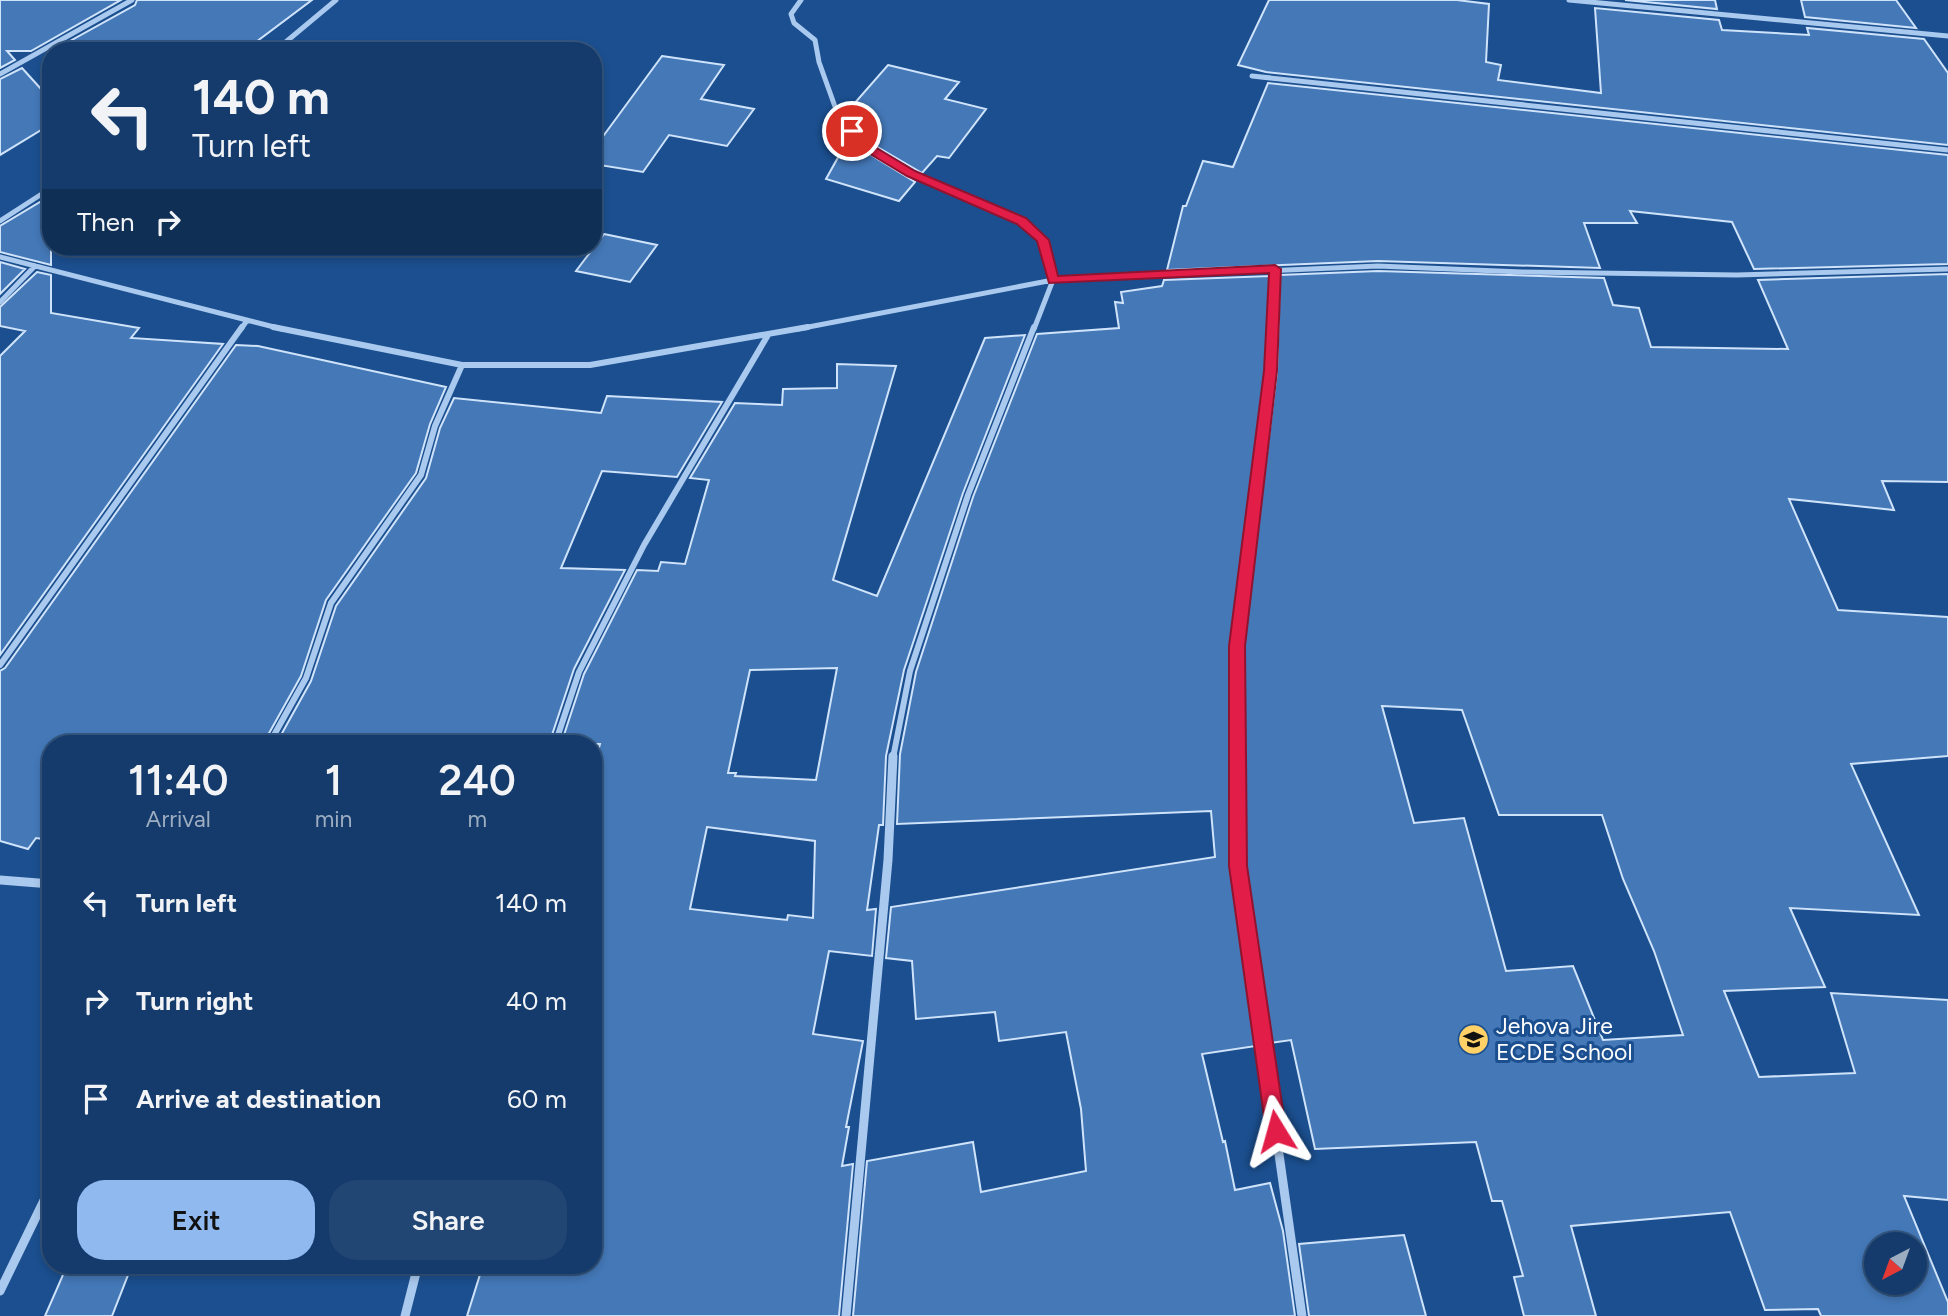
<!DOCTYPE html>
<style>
body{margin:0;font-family:Figtree,sans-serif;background:#214673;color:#f1f3f6;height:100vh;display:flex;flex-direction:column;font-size:26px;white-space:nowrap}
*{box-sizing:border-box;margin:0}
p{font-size:23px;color:#9dadc1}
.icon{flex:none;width:38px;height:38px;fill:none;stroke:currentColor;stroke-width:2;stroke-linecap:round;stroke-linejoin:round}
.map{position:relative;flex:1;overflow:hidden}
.details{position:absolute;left:42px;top:735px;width:560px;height:539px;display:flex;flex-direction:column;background:#143b6b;border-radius:28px;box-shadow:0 4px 10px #0003,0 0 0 2px #33557e}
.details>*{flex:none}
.hud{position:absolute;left:42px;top:42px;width:560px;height:214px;border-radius:28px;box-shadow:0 4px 10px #0003,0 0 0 2px #33557e;background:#143b6b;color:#f1f3f6;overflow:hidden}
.needle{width:46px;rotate:221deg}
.tools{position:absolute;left:1864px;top:1232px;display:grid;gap:14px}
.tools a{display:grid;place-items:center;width:63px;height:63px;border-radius:50%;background:#143b6b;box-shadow:0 4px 10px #0003,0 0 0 2px #33557e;font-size:35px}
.pin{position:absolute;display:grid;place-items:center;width:60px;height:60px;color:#fff;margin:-30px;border:4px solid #fff;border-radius:50%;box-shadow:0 2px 7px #0007}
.me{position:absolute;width:77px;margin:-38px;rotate:352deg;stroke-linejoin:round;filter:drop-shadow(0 0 5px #0008)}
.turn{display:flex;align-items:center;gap:24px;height:147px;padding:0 35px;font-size:32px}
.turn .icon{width:91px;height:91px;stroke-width:2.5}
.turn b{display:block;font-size:49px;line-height:60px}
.then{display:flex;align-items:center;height:66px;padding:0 35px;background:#0003;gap:14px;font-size:26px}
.eta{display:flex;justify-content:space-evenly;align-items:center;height:119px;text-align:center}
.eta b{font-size:42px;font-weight:600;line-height:49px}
.action{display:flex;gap:14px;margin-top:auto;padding:14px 35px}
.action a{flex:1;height:80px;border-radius:28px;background:#90b9f0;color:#111;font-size:28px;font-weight:600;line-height:80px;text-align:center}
.action a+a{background:#214673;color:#f1f3f6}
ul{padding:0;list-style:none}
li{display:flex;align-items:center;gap:21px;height:98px;padding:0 35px}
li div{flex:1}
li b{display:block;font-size:26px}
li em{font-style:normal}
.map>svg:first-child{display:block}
</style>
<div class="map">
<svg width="1948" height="1316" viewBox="0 0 1948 1316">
<rect width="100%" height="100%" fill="#1b4f8f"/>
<!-- building -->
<path fill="#4478b7" stroke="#cfe3fa" stroke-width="2" fill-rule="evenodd" d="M0 0H121L31 51H7L15 60 0 68Z
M137 0H312L244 51H52L135 5Z
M1269 0H1457L1489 4 1486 62 1501 65 1498 80 1601 93 1595 8 1719 20 1722 30 1809 35 1807 28 1924 39 1948 73V145L1266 72 1238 65Z
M1625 0H1715L1717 9Z
M1801 0H1896L1916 28 1805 17Z
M662 56 724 65 701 99 754 109 727 146 669 135 643 172 593 164V150Z
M888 65 959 82 945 99 986 109 949 158 937 156 922 173 869 142 856 127 866 109 853 105Z
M22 68 51 100V124L0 155V79Z
M1268 83 1948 155V264L1754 269 1732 222 1630 211 1637 223H1584L1600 268 1378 261 1167 270 1183 206H1186L1203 161 1233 167Z
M850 136 863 150 915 182 899 201 826 179Z
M40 202H51V265L0 252V226Z
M604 234 657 245 630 282 576 271Z
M0 262 25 269 0 294Z
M1378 271 1604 278 1613 305 1639 308 1651 347 1788 349 1758 280 1948 274V482L1882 481 1894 510 1789 499 1838 610 1948 617V756L1851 764 1919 915 1790 908 1825 987 1724 991 1759 1077 1855 1073 1831 993 1948 1000V1200L1904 1196 1948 1302V1316H1821L1818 1309 1765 1310 1730 1212 1571 1226 1596 1316H1524L1514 1277 1523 1276 1502 1201H1492L1476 1142 1315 1149 1291 1040 1270 1043 1245 865 1243 646 1277 372 1280 275ZM1382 706 1462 710 1499 815H1602L1623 879 1654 951 1683 1035 1603 1040 1573 966 1506 971 1464 818 1414 823ZM1876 1244H1914V1283H1876Z
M37 272 51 275V313L139 328 131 338 223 344 0 655V356L25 331 0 326V307Z
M1270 276 1265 371 1231 646V866L1256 1046 1202 1054 1223 1142 1225 1141 1235 1190 1270 1183 1283 1231 1295 1316H853L867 1161 973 1142 981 1192 1086 1171 1081 1109 1066 1032 999 1041 995 1012 916 1019 912 961 886 958 891 907 1215 857 1211 811 897 824 900 754 916 672 973 497 1037 334 1119 328 1115 302 1123 303 1121 292 1162 286 1164 280Z
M1025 335 963 493 904 670 886 756 883 825H879L867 910 876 909 872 956 829 951 813 1034 863 1041 846 1127H849L842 1166 853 1164 839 1316H467L483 1265H593V769L600 744H561L584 674 637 570 658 571 661 562 685 564 709 480 690 478 735 403 782 405 783 389 837 388V364L896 366 833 580 877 596 985 338ZM837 668 816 780 735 776 736 773H728L750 670ZM707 827 815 841 813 918 788 915 787 920 690 909Z
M236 345 258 346 446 387 430 424 416 473 326 600 301 676 263 744H127L107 740 104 744H51V840L36 838 28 849 0 841V671L5 668Z
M607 396 722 402 677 477 602 471 561 568 625 570 574 669 549 744H276L311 681 336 606 426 478 440 428 454 398 601 413Z
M1404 1235 1426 1316H1309L1299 1244Z
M66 1268 130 1270 112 1316H45Z"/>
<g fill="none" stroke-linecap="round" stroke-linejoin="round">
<!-- minor-far2 -->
<path stroke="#a9c9ee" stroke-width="5" d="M801 0 791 14 794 23 815 40 819 62 838 115 866 146 911 174 1021 221 1043 240 1053 280 1034 329
M1569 0 1948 36
M275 51 336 0
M0 74 132 0
M1252 76 1948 150
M0 221 51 188
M0 257 282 329
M0 302 35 266
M241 329 246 322
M798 329 1053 280 1378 266 1522 272 1737 275 1948 269
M1273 329 1275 269"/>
<!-- minor-far1 -->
<path stroke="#a9c9ee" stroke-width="6" d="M273 327 462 365H590L808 327
M0 665 242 327
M269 744 306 678 331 603 421 475 435 426 462 365
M555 744 579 672 644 545 768 335
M893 758 910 671 968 495 1034 327
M1238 758 1237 646 1271 371 1273 327"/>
<!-- minor -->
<path stroke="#a9c9ee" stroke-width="9" d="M1237 756 1238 866 1302 1316
M0 880 51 884
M0 1291 51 1186
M405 1316 418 1265
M846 1316 888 860 893 756"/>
</g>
<!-- route -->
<path fill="#e11d48" stroke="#92132f" stroke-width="2" d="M848 128H856L870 144 915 171 1026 218 1049 240 1058 276 1275 265 1281 269 1277 371 1245 646 1247 866 1286 1131 1283 1138 1276 1141 1269 1138 1266 1131 1229 866V646L1264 371 1269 273 1049 283 1037 241 1017 224 907 176 862 149 848 133Z"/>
<!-- icons -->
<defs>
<symbol id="school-disc" viewBox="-11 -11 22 22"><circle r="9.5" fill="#ffd166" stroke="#1b4f8f"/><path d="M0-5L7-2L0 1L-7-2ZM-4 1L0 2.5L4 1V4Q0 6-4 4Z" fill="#111"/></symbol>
</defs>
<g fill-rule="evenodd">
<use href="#school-disc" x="1456" y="1022" width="35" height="35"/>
</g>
<g text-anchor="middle" stroke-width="6" stroke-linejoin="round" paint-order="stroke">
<!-- near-poi labels -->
<g font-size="23" fill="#fff" stroke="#1b4f8f" text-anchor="start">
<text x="1496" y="1034">Jehova Jire<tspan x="1496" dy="26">ECDE School</tspan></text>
</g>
</g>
</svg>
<div class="tools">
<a><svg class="needle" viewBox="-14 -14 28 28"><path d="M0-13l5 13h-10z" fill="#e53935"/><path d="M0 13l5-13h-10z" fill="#9dadc1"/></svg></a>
</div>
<div class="pin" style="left:852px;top:131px;background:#d93025"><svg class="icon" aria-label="arrive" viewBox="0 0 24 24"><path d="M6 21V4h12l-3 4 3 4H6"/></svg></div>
<svg class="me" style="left:1276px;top:1131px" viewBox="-20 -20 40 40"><path d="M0-17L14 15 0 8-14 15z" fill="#e11d48" stroke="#fff" stroke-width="4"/></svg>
<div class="hud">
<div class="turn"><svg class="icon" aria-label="left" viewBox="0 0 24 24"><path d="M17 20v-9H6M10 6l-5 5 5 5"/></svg><div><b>140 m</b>Turn left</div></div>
<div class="then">Then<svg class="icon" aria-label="right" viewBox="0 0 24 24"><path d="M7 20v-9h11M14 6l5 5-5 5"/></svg></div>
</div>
<section class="details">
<div class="eta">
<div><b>11:40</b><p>Arrival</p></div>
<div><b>1</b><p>min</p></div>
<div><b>240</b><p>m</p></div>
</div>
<ul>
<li><svg class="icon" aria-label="left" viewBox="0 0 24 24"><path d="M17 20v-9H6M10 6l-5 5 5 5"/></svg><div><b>Turn left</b></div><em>140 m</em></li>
<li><svg class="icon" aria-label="right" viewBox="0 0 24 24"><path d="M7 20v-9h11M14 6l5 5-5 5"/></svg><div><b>Turn right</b></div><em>40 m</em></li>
<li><svg class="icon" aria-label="arrive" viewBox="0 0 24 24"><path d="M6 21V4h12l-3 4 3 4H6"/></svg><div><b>Arrive at destination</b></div><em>60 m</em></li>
</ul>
<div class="action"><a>Exit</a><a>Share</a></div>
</section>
</div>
